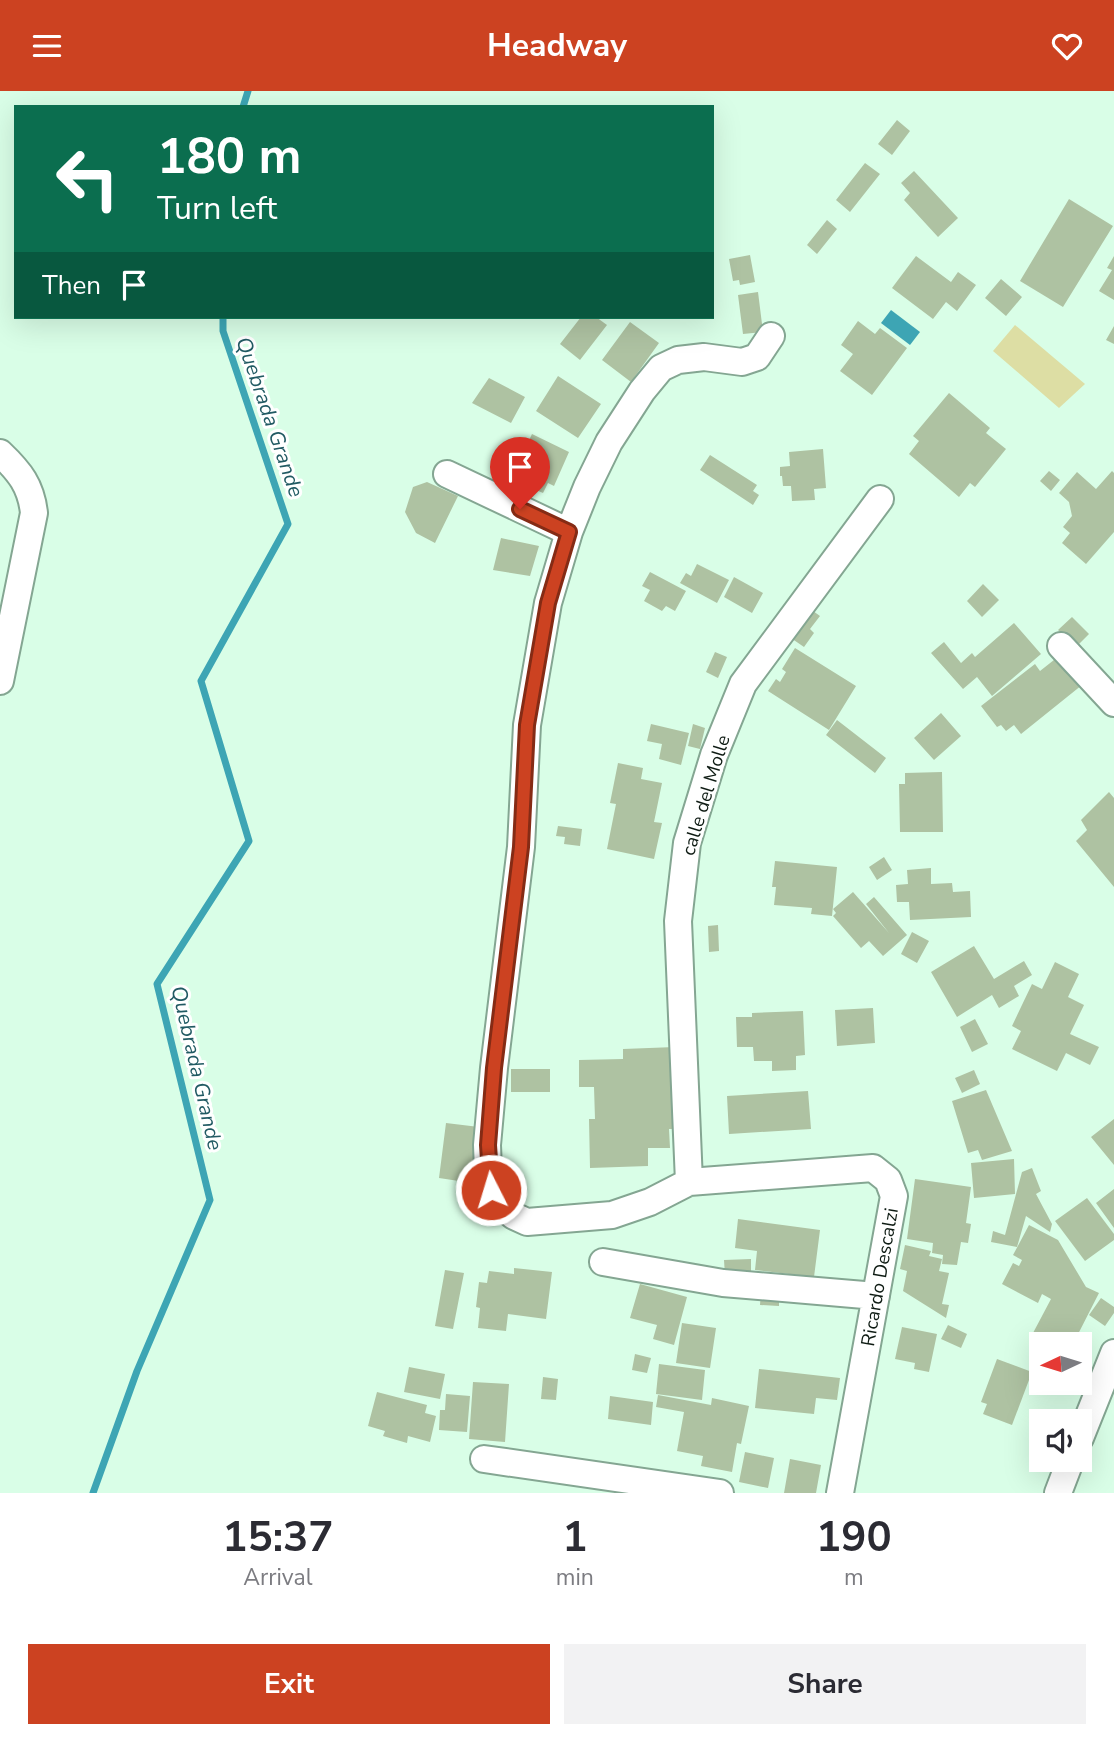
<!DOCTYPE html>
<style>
body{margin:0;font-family:"Nunito Sans",sans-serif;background:#f2f2f3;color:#2b2b33;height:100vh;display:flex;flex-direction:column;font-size:26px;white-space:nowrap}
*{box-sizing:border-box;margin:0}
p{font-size:23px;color:#7c7c81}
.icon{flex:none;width:38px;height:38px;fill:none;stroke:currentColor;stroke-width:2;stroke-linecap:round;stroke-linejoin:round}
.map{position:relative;height:1402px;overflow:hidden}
.side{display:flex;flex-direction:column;background:#fff;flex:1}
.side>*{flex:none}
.hud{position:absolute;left:14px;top:14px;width:700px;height:214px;border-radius:0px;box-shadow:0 7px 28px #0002;background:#0b6e4f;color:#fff;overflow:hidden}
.needle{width:46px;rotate:266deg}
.tools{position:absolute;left:1029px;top:1241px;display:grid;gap:14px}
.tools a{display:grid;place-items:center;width:63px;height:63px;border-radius:0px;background:#fff;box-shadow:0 7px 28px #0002;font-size:35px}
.pin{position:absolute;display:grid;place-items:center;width:60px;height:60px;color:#fff;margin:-72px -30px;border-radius:50% 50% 50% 0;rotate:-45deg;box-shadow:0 0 7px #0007}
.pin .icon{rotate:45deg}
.me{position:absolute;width:77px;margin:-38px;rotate:355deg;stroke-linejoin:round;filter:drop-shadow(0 0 5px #0008)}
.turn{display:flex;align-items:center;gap:24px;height:147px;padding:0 28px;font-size:32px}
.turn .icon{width:91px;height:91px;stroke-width:2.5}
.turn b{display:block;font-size:49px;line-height:60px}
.then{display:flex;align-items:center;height:66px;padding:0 28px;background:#0003;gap:14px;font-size:26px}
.eta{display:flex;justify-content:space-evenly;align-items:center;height:119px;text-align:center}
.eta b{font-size:42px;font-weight:700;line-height:49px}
.button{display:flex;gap:14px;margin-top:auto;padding:14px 28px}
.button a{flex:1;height:80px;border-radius:0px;background:#cc4221;color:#fff;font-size:28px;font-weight:700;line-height:80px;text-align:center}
.button a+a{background:#f2f2f3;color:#2b2b33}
header{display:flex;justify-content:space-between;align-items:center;height:91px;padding:0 28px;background:#cc4221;color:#fff;font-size:32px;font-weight:700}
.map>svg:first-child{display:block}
</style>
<header><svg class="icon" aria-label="menu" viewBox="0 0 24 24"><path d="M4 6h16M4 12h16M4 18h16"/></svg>Headway<svg class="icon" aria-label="heart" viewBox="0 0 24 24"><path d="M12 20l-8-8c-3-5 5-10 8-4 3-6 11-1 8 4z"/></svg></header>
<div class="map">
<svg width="1114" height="1402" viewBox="0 0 1114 1402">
<rect width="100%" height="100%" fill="#d9fee7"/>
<!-- green -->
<path fill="#dddea4" d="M1015 234 1085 293 1059 317 993 260Z"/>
<!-- water -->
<path fill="#3da5b4" d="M891 219 920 241 910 254 881 232Z"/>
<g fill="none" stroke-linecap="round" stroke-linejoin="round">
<!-- stream -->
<path stroke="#3da5b4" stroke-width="7" d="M243 16 248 0
M93 1402 137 1280 210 1109 157 893 249 750 201 590 288 433 223 240V226"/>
</g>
<!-- building -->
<path fill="#aec2a2" d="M897 29 910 40 892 64 878 53Z
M865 72 880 83 850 121 836 109Z
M914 80 958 127 938 146 904 109 910 102 901 92Z
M1069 108 1113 135 1063 216 1020 190Z
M827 129 837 138 817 163 807 154Z
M750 164 755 191 740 194 739 189 733 190 729 168Z
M916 165 951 191 958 181 976 194 957 220 946 211 933 228 892 197Z
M1114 165V209L1099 200 1112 179 1107 177Z
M1001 188 1022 206 1006 225 985 207Z
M758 201 763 241 743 243 738 204Z
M581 226H596L607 234 580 269 560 253Z
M858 230 875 243 880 237 907 257 872 304 840 280 853 263 841 254Z
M630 231 659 252 631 291 602 269Z
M1114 235V253L1106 249Z
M558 285 601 313 578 347 536 320Z
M489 287 525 306 511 332 472 312Z
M949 302 990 337 986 342 1006 358 975 396 970 392 959 406 909 363 919 350 913 345Z
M532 343 569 361 554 395 548 392 543 402 511 388Z
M823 358 826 397 814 398 815 409 792 410 791 395H783L782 385H780V376L790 375 789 361Z
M710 364 757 394 753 400 759 404 753 414 700 379Z
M1049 380 1060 389 1051 400 1040 390Z
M1112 380 1114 382V441L1086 473 1062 452 1070 442 1063 436 1072 425 1069 411 1059 402 1077 381 1096 398Z
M427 391 458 405 435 452 416 442 405 421 413 396Z
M501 447 539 455 530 485 493 479Z
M697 473 729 489 717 512 680 492 686 482 691 485Z
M650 481 686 500 675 520 666 515 662 520 644 510 650 499 642 495Z
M734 486 763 502 752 522 724 506Z
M983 493 999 509 982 526 967 510Z
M806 515 820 525 810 538 814 542 804 556 788 545Z
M1072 526 1089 543 1076 556 1058 539Z
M1014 532 1041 563 992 605 977 586 963 598 931 562 944 551 961 572 972 562 975 566Z
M795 557 856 595 829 639 768 600 776 588 780 591 786 581 782 578Z
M715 561 727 566 718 587 706 581Z
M1059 565 1082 594 1021 643 1014 634 1006 640 1001 634 997 636 981 615 1035 573 1040 580Z
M941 622 961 645 934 669 914 647Z
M837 629 886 667 875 682 826 644Z
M651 633 689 642 681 674 659 668 662 653 647 650Z
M693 633 705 637 700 658 688 655Z
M618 672 643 677 641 688 662 692 654 731 662 732 654 768 607 758 616 713 610 712Z
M942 681 943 741H900L899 693H905V682Z
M1109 701 1114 707V796L1076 750 1087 739 1081 729Z
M558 735 582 738 580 755 564 753 565 746 556 745Z
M884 766 892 779 877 789 869 776Z
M775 770 837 776 832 825 811 823 812 817 774 814 776 796H772Z
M931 777V793L952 792 953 801 970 800 971 826 910 829 909 811H897L896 794 908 793 907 779Z
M853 801 889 842 866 813 874 806 907 844 883 865 869 850 861 857 833 825 836 822 833 818Z
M718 834 719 860 709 861 708 835Z
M912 841 929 850 917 872 901 863Z
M974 855 994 888 1024 870 1032 884 1014 895 1019 905 999 917 992 904 957 926 931 881Z
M1055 871 1079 883 1068 906 1084 914 1070 943 1099 956 1090 974 1066 962 1057 980 1012 958 1021 940 1012 935 1032 893 1042 898Z
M873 917 875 952 837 955 835 919Z
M803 920 805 964 796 965V979L772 980V970H754L753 956H737L736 926H752V922Z
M975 928 988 953 972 961 960 936Z
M675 956 678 1038H669L670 1057H648V1075L590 1077 589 1028H595L594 996H579V969L623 968V958Z
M511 978H550V1001H511Z
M974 979 980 993 962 1002 955 987Z
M986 999 1012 1060 982 1069 978 1059 968 1062 952 1010Z
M808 1000 811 1038 729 1043 727 1005Z
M1114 1028V1074L1091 1046Z
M446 1032 479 1036 472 1092 439 1087Z
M1014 1068 1015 1103 974 1107 971 1072Z
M1032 1077 1041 1100 1036 1103 1052 1133 1050 1141 1026 1125 1017 1156 991 1151 993 1140 1005 1144 1022 1081Z
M915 1088 971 1096 966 1132 971 1133 968 1152 961 1151 957 1174 942 1173 943 1164 932 1162 933 1152 907 1148Z
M1114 1098V1137L1096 1112Z
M1087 1107 1114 1143V1149L1085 1170 1055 1130Z
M738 1128 820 1139 814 1186 755 1179 757 1160 735 1157Z
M1029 1134 1058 1149 1086 1196 1099 1202 1073 1253H1054L1033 1242 1051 1208 1042 1203 1038 1212 1002 1193 1013 1172 1019 1175 1022 1169 1013 1164Z
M905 1154 931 1160 929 1165 942 1168 939 1180 949 1182 942 1213 949 1214 946 1227 903 1200 907 1180 900 1178Z
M751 1168V1184L725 1185 724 1169Z
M514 1177 552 1181 546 1228 508 1223 506 1240 478 1237 480 1217 476 1216 479 1191 487 1192 489 1180 514 1183Z
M445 1179 464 1182 453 1238 435 1235Z
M640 1193 687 1206 674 1254 653 1248 657 1234 630 1227Z
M761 1200 779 1201V1215L760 1214Z
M1101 1207 1114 1216V1222L1105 1235 1089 1224Z
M682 1232 716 1237 710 1277 676 1272Z
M948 1234 967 1243 961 1257 941 1248Z
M902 1236 937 1243 929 1281 914 1278 915 1272 895 1268Z
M635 1263 651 1267 647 1282 632 1279Z
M997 1268 1032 1281 1012 1334 983 1323 987 1313 981 1311Z
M659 1273 705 1279 702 1309 656 1303Z
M409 1276 445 1283 440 1308 404 1301Z
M759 1278 840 1287 837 1309 816 1307 814 1323 755 1317Z
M543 1286 558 1288 556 1309 541 1308Z
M473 1291 509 1293 505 1351 469 1348Z
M377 1301 427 1314 425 1322 436 1325 430 1351 408 1345 407 1352 383 1345 385 1340 368 1335Z
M446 1303 470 1305 467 1341 439 1339 440 1319H445Z
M658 1304 711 1314 712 1307 749 1315 741 1353 737 1352 732 1381 701 1375 703 1365 677 1360 684 1321 656 1316Z
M610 1305 653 1311 651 1334 608 1328Z
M745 1361 774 1367 768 1397 739 1391Z
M790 1368 821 1374 816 1402H784Z"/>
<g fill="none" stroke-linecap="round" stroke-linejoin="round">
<defs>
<path id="minor" d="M771 245 757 266 742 271 704 266 678 269 661 277 642 300 609 351 587 396 569 441 548 512 527 634 521 756 494 977 487 1054 488 1079 491 1099 500 1114 514 1125 527 1131 612 1124 650 1111 689 1091 873 1077 888 1089 894 1105 840 1402
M0 362C20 381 31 395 34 422L0 590
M447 383 569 441
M1061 555 1114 612
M689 1091 678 830 687 752 714 664 743 593 880 408
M603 1171 723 1192 876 1205
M1080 1347 1114 1262
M484 1368 720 1402
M1058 1402 1071 1368"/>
</defs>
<!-- minor casing -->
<use href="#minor" stroke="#84a692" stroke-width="30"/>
<!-- minor -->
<use href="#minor" stroke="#fff" stroke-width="26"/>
</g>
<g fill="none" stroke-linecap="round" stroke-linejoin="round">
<defs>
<path id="route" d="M491 1099 488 1054 494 977 521 756 527 634 548 512 569 441 520 418"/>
</defs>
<!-- route casing -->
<use href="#route" stroke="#852b15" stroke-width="18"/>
<!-- route -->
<use href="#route" stroke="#cc4221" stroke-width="12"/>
</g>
<g text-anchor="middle" stroke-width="6" stroke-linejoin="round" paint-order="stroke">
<!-- street labels -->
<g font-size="19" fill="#0e1b13" stroke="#fff">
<text transform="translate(705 704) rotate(-73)" y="7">calle del Molle</text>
<text transform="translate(879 1186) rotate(-80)" y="7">Ricardo Descalzi</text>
</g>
<!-- water labels -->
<g font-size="21" font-style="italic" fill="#215a63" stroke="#fff">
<text transform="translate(270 326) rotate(71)" y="7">Quebrada Grande</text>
<text transform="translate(197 977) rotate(77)" y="7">Quebrada Grande</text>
</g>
</g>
</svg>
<div class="tools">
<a><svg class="needle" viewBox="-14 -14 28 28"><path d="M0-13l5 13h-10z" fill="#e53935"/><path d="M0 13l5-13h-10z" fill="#7c7c81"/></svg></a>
<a><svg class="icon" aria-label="sound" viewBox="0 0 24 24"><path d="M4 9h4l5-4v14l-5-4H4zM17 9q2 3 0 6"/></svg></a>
</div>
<div class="pin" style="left:520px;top:418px;background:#d93025"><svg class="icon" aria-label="arrive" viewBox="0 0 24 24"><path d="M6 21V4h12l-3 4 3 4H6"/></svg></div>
<svg class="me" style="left:491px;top:1099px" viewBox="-20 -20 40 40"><circle r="17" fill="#cc4221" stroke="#fff" stroke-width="3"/><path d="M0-11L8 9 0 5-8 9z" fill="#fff"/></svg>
<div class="hud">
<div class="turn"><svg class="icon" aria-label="left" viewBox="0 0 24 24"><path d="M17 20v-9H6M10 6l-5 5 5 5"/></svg><div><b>180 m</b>Turn left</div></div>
<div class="then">Then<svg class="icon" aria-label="arrive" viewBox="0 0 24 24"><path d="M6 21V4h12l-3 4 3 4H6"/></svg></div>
</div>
</div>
<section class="side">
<div class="eta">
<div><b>15:37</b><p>Arrival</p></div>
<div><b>1</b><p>min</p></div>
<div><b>190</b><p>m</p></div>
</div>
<div class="button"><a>Exit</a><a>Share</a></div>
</section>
